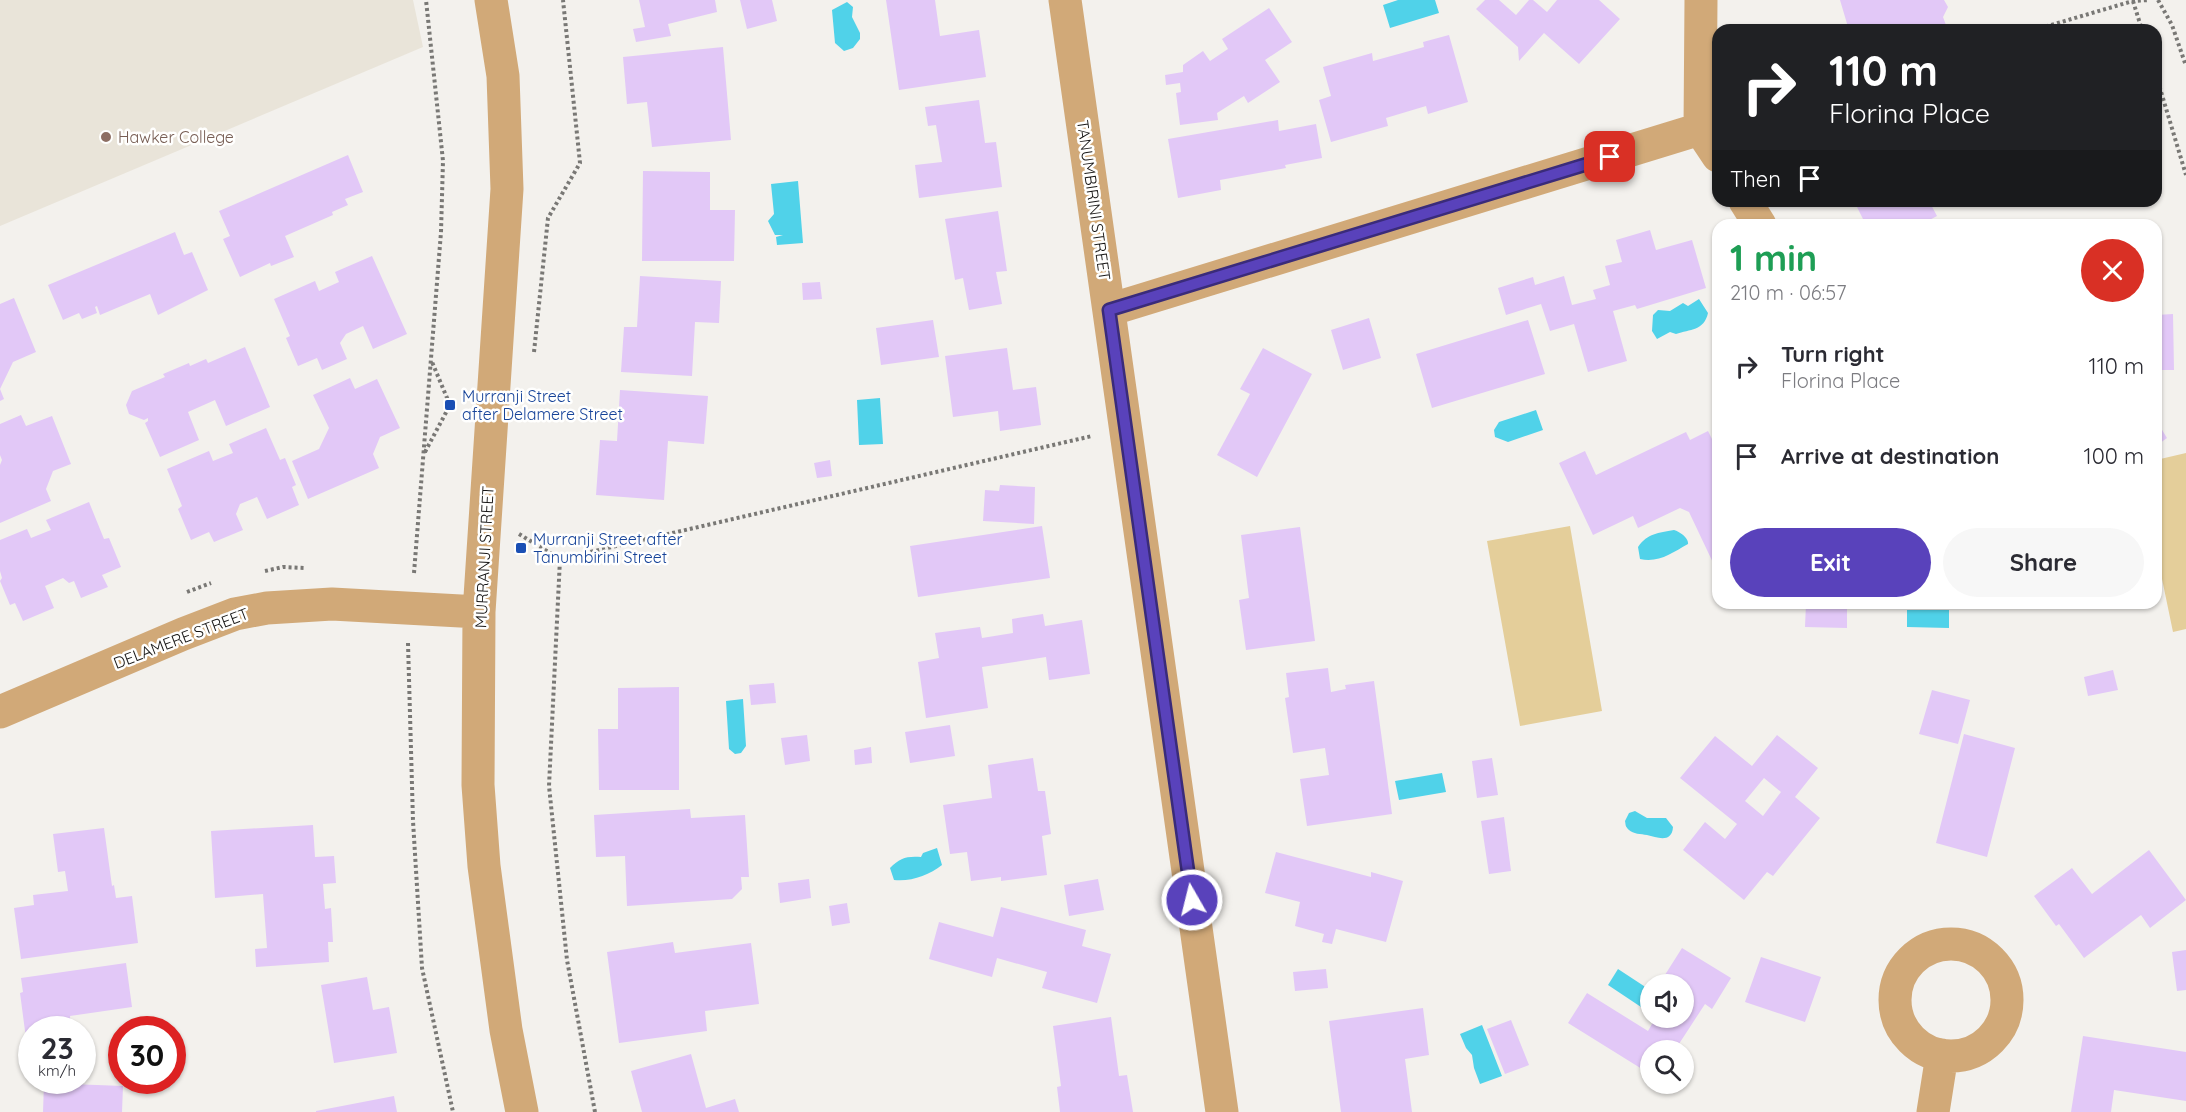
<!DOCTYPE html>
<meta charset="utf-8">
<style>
body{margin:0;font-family:Quicksand,sans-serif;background:#f7f7f7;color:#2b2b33;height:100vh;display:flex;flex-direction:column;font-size:22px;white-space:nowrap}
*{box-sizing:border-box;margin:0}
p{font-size:20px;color:#7c7c81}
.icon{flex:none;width:33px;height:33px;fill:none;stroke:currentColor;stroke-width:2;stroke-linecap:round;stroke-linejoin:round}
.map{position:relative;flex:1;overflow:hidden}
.drawer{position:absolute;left:1712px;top:219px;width:450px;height:390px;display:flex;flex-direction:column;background:#fff;border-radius:18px;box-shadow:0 2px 4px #0004}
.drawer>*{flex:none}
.banner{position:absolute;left:1712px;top:24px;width:450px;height:183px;border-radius:18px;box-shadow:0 2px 4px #0004;background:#202124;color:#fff;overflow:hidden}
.buttons{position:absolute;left:1640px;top:974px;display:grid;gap:12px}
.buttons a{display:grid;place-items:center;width:54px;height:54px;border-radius:50%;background:#fff;box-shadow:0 2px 4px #0004;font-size:30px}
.speed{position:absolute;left:18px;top:1016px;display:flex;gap:12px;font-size:30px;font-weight:700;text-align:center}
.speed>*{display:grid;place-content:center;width:78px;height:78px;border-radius:50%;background:#fff;box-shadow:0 2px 4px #0004;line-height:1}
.speed small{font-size:15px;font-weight:400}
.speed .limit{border:9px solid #d22;background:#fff;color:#111}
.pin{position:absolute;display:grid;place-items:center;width:51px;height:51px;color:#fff;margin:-26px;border-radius:12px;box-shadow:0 3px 9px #0006}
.me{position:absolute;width:66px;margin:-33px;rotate:352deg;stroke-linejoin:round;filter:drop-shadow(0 0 4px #0008)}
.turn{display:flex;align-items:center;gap:21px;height:126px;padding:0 18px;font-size:27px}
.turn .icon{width:78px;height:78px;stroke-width:2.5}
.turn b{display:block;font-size:42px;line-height:51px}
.then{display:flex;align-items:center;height:57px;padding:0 18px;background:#0003;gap:12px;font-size:22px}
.round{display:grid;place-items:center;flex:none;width:63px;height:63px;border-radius:32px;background:#f7f7f7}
.overview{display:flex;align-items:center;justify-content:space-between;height:102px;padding:0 18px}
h1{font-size:36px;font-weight:800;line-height:45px;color:#1e9e55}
.action{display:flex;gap:12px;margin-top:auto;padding:12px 18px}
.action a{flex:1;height:69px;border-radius:36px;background:#5942bb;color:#fff;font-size:24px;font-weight:800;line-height:69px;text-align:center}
.action a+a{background:#f7f7f7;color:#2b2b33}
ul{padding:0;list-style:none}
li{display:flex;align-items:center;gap:18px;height:90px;padding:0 18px}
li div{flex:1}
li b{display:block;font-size:22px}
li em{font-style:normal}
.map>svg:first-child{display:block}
</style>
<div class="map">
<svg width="2186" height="1112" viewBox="0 0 2186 1112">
<rect width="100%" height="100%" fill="#f3f1ed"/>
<!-- built -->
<path fill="#e9e4d9" d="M0 0H413L423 47 0 226Z"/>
<!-- green -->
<path fill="#e4ce9a" d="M2186 453V629L2173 632 2156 550V460Z
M1570 526 1602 711 1520 726 1487 541Z"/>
<!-- water -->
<path fill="#50d2e9" d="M1398 0H1435L1439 13 1390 28 1383 5Z
M847 2 853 7 852 17 860 33V39L853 48 844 51 835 43 832 10Z
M798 181 803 243 777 245 776 237 783 235H775L768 221 774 214 771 184Z
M1699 299 1708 313C1704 331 1690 329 1676 334L1670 332 1657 339 1652 331 1653 315 1658 310 1670 311 1683 303 1688 306Z
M880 398 883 444 859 445 857 400Z
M1536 410 1543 430 1508 442 1495 437 1494 430 1499 422Z
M1674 530C1680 532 1689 538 1688 544 1672 553 1659 563 1640 559L1638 547C1648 533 1658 533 1674 530Z
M1907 610H1949V628L1907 627Z
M743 699 746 746 741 753 735 754 729 749 726 701Z
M1442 773 1446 792 1399 800 1395 781Z
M1635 811 1647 818H1666L1673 827C1672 843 1658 838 1647 835 1641 834 1633 834 1629 830 1625 826 1626 826 1625 821L1629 813Z
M937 848 942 865C929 875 911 882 894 880L890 868C900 858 906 856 921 857L923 853Z
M1618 969 1650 990V1007L1647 1011 1608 985Z
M1482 1025 1502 1076 1480 1084 1474 1068 1472 1055 1466 1048 1460 1034Z"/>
<!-- building -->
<path fill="#e2c8f7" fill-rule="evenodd" d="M639 0H715L717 12 668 24 671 36 636 42 633 29 645 27Z
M740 0H772L777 21 747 29Z
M886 0H935L940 36 979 30 986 77 899 90Z
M1485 0H1499L1516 15 1529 0H1533L1547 12 1557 0H1599L1620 19 1579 64 1544 33 1519 61 1518 47 1476 9Z
M1840 0H1944L1948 7 1943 17 1946 25 1931 30H1859L1858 24 1848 27Z
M1269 8 1292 42 1265 60 1280 82 1248 103 1244 96 1217 113 1218 120 1180 125 1176 93 1181 92 1180 83 1166 85 1165 75 1183 72V65L1203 51 1210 61 1228 49 1222 39Z
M1449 35 1468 102 1428 114 1426 106 1386 118 1388 126 1331 142 1319 100 1331 96 1323 67 1372 53 1373 61 1424 47 1423 42Z
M723 47 731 140 652 147 647 102 627 104 623 57Z
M979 100 985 143 996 142 1002 187 919 198 915 165 942 162 936 125 928 126 925 107Z
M1278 120 1279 131 1316 124 1322 158 1285 165 1286 168 1220 180 1221 190 1178 198 1168 139Z
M348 155 363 192 345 199 348 205 332 212 333 215 285 236 294 257 271 266 270 263 240 277 223 239 230 236 219 211Z
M643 171 710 172V210H735L734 261H642Z
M1854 201H1929L1937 216 1920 225H1866Z
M998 211 1007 271 996 272 1002 304 969 310 963 278 955 280 945 219Z
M1650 230 1656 250 1692 240 1706 288 1637 309 1635 305 1613 311 1627 361 1588 372 1574 324 1550 331 1541 304 1506 315 1498 288 1533 277 1535 285 1564 276 1572 305 1596 299 1593 290 1610 285 1605 266 1622 262 1616 240Z
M175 232 184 255 192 252 208 290 158 315 150 294 100 315 97 306 95 307 97 313 82 319 79 313 63 320 48 285Z
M372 256 407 334 373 349 363 326 346 334 340 343 347 359 322 370 317 358 298 366 286 338 290 336 274 299 315 281 319 291 339 282 335 272Z
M640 276 721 281 719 323 695 322 692 376 621 372 624 327H637Z
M820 282 822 299 803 300 802 283Z
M14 298 36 352 13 362 0 389 4 399 0 401V304Z
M2173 314 2174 370H2156V315Z
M1369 318 1381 358 1343 370 1331 330Z
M933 320 939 357 881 365 876 328Z
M1528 320 1545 374 1432 408 1416 354Z
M245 347 270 407 226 426 215 400 188 412 199 440 160 457 145 423 148 421V418L144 420 129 414 126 405 132 391 165 377 163 374 189 363 190 366 206 359 208 363Z
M1007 348 1013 390 1036 387 1041 425 1000 431 998 411 953 417 945 356Z
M1263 348 1312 374 1257 477 1217 455 1250 394 1240 389Z
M350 378 355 389 377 379 400 428 380 437 373 454 379 468 308 499 292 461 319 449 329 428 313 395Z
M620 390 708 396 704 444 668 441 664 500 596 495 600 440 617 441Z
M21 415 26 426 52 416 71 464 53 471 46 489 51 501 0 523V465L2 460 0 455V424Z
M2156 420 2167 438 2156 446Z
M266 428 280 460 285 458 296 485 292 487 299 505 267 519 257 497 240 504 236 514 243 530 214 542 209 532 191 540 178 509 182 506 167 469 209 451 213 461 233 453 229 444Z
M1708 431 1718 451V568L1716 569 1689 512 1680 508 1638 528 1633 516 1593 535 1559 463 1585 451 1596 475 1686 432 1690 440Z
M830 460 832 476 817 478 814 463Z
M1000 485 1035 487 1034 524 983 521 985 490 999 491Z
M89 502 104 539 109 538 121 567 102 575 108 587 81 598 74 581 69 583 63 578 45 586 54 608 23 621 15 603 10 605 0 581 2 578 0 571V540L27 529 31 538 51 530 46 520Z
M1042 526 1050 578 918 597 910 546Z
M1300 527 1315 641 1246 650 1239 600 1249 598 1241 535Z
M1806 603H1847V628L1805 627Z
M1043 614 1045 626 1082 620 1090 674 1049 680 1046 657 982 667 988 708 926 718 918 662 939 658 935 633 980 627 982 638 1013 633 1012 619Z
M1328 668 1331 692 1346 689 1345 685 1374 681 1392 814 1307 826 1300 779 1329 775 1325 748 1293 753 1285 698 1289 697 1286 673Z
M2113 670 2118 690 2088 696 2084 677Z
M774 683 776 703 751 705 749 685Z
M679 687V790H599L598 729H618V688Z
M1932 690 1970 700 1958 744 1919 734Z
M950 725 955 756 910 763 905 732Z
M1964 734 2015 748 1987 857 1936 843Z
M807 735 810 761 785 765 781 738Z
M1777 735 1818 768 1795 797 1820 818 1773 876 1767 872 1744 900 1683 850 1705 822 1725 839 1737 824 1680 778 1715 736 1752 766ZM1764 778 1781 792 1763 816 1745 801Z
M871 747 872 763 855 765 854 750Z
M1033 758 1038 791H1045L1051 834 1042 836 1047 875 1001 881V877L971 881 967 852 950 854 943 805 992 798 988 765Z
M1492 758 1498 795 1477 798 1472 761Z
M690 809 691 818 745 815 749 877H741L742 889 732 899 627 906 625 856 596 857 594 815Z
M1504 817 1511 871 1489 874 1481 821Z
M313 825 315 857 334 856 336 883 323 884 325 909 331 908 333 942H328L329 962 256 967 255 949 267 948 263 894 215 898 211 831Z
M104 828 112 886 114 885 116 898 132 896 138 943 21 959 14 908 34 905 33 895 68 891 65 871 58 872 53 834Z
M2149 850 2186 900 2150 928 2141 915 2084 958 2059 924 2056 926 2034 896 2072 868 2092 894Z
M1276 852 1371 877V872L1403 881 1386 942 1336 929 1332 944 1322 942 1324 934 1295 926 1300 902 1265 893Z
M809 879 811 898 780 903 778 883Z
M1098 879 1104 910 1069 916 1064 885Z
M847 903 850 923 832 926 829 906Z
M1001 907 1086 930 1082 946 1111 954 1097 1003 1042 988 1047 972 997 958 992 977 929 959 939 922 993 937Z
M673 942 675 953 751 943 759 1004 705 1011 707 1031 619 1043 607 952Z
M1682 948 1731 978 1712 1009 1705 1004 1675 1050H1650V1074L1568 1023 1587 993 1648 1031 1656 1017H1683V984H1672L1663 978Z
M2186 950V990L2177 991 2172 952Z
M1761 957 1821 977 1805 1022 1745 1002Z
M126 963 132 1007 70 1016 71 1029H32V1045L27 1046 20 993 23 992 21 978Z
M1326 969 1328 988 1295 991 1293 972Z
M367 977 373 1010 389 1007 397 1053 334 1063 321 985Z
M1423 1008 1429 1055 1405 1059 1412 1112H1341L1329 1021Z
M1111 1017 1119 1076 1127 1075 1133 1112H1060L1057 1087 1061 1086 1053 1026Z
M1511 1020 1529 1065 1505 1074 1487 1029Z
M2083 1036 2186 1052V1101L2114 1090 2111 1112H2071Z
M691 1054 706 1108 735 1099 739 1112H642L631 1071Z
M44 1083 123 1086 122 1112H43Z
M394 1096 397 1112H316V1111Z"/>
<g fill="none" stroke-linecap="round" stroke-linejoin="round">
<!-- path -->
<path stroke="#797875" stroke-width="4" stroke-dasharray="3 3" stroke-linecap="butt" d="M2158 0 2172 25 2186 66
M2133 1 2142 30
M2034 30 2133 1 2149 0
M2156 75 2186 175
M534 352 548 218 580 163 563 0
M425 452 450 405 432 362
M519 534 560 559
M265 571 283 567 305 568
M414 573 441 232 443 161 426 0
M187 592 211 583
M408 643 413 821 422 968 453 1112
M595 1112 567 960 549 786 560 559 1092 436"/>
<!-- minor -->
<path stroke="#d1a978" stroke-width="33" d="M491 0 503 76 507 189 479 612 478 785 484 866 506 1030 522 1112
M1065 0 1222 1112
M1700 129 1701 0
M1745 201 1760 225
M1109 310 1700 129 1718 156
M0 712 183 634 235 614 267 608 332 604 479 612
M1895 1000a56 56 0 1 1 112 0a56 56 0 1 1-112 0Z
M1933 1112 1942 1055"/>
</g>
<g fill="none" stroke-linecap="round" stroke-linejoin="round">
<defs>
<path id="route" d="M1192 900 1109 310 1610 157"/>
</defs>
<!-- route casing -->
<use href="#route" stroke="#3a2b7a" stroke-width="15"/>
<!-- route -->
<use href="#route" stroke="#5942bb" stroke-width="10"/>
</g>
<!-- markers -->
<circle fill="#8d6e63" stroke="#fffffe" stroke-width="2" cx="106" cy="137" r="6"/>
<g fill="#1a4fb4" stroke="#fffffe" stroke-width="2">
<rect x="444" y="399" width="12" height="12" rx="3"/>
<rect x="515" y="542" width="12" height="12" rx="3"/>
</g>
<g text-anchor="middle" stroke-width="5" stroke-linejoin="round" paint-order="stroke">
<!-- education labels -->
<g font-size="16" fill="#785e54" stroke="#fffffe" text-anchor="start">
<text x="118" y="143">Hawker College</text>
</g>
<!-- street labels -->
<g font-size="16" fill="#151413" stroke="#fffffe">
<text transform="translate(1094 200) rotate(82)" y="6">TANUMBIRINI STREET</text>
<text transform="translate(484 557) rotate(-87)" y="6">MURRANJI STREET</text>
<text transform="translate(181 638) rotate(-21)" y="6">DELAMERE STREET</text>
</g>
<!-- transit labels -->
<g font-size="16" fill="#164399" stroke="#fffffe" text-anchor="start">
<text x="462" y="402">Murranji Street<tspan x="462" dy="18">after Delamere Street</tspan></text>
<text x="533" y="545">Murranji Street after<tspan x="533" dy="18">Tanumbirini Street</tspan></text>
</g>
</g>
</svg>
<div class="buttons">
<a><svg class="icon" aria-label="sound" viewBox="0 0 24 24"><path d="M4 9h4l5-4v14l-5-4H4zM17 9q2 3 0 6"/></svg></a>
<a><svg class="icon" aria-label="search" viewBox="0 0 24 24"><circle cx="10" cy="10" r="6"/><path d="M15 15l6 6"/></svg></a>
</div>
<div class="speed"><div>23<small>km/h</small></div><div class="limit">30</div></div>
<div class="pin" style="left:1610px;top:157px;background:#d93025"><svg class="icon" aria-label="arrive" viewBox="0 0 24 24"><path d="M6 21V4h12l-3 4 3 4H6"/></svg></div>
<svg class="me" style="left:1192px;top:900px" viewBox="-20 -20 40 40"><circle r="17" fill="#5942bb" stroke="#fff" stroke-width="3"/><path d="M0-11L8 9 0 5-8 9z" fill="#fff"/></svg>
<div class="banner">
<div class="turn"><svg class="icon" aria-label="right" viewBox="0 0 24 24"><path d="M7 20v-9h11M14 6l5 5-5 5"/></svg><div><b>110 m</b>Florina Place</div></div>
<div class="then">Then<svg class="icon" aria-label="arrive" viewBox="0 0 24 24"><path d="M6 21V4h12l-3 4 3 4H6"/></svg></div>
</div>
<section class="drawer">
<div class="overview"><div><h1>1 min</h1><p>210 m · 06:57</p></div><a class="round" style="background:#d93025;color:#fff"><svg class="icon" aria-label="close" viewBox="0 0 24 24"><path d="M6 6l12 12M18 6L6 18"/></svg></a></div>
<ul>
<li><svg class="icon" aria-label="right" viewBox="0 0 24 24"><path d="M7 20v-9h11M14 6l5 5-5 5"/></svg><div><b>Turn right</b><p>Florina Place</p></div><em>110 m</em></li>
<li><svg class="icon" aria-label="arrive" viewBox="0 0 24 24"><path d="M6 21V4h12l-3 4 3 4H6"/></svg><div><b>Arrive at destination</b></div><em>100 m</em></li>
</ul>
<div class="action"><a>Exit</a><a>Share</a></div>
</section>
</div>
